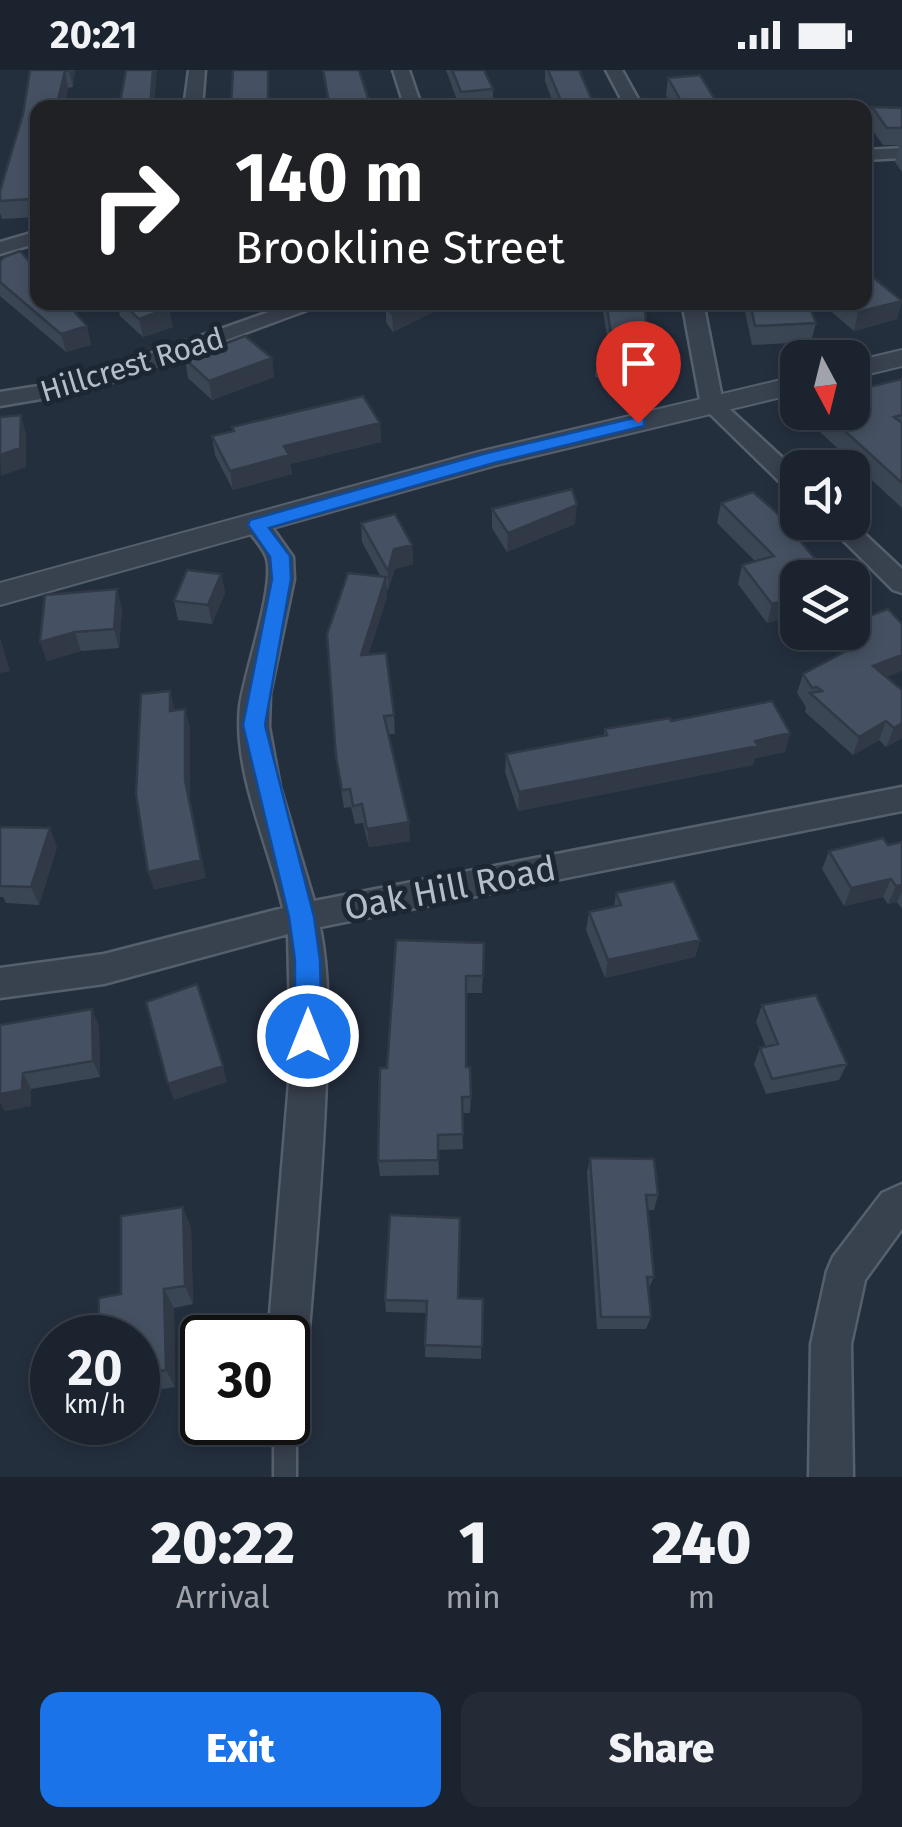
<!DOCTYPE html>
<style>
body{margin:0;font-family:"Fira Sans",sans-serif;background:#242b36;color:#f1f3f6;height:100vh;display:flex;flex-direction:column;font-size:38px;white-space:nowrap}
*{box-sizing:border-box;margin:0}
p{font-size:32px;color:#a0a4aa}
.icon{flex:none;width:55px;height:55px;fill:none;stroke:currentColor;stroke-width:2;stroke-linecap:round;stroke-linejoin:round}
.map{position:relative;height:1407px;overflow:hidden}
.sheet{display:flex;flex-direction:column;background:#1b232e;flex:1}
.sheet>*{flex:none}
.banner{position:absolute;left:30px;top:30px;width:842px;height:210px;border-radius:20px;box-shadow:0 5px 15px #0003,0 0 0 2px #39404a;background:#202124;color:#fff;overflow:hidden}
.needle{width:65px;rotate:173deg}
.fabs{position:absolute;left:780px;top:270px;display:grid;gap:20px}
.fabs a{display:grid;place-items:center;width:90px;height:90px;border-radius:20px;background:#1b232e;box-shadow:0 5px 15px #0003,0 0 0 2px #39404a;font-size:50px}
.speed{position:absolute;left:30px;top:1245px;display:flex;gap:20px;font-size:50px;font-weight:700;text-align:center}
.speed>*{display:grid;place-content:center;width:130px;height:130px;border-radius:50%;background:#1b232e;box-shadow:0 5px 15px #0003,0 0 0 2px #39404a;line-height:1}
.speed small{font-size:25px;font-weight:400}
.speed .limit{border:5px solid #111;border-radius:15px;background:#fff;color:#111}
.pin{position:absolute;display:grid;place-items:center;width:85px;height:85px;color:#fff;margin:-102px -42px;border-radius:50% 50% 50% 0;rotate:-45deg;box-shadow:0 0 10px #0007}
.pin .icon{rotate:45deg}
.me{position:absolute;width:110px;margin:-55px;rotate:0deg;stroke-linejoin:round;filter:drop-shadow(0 0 8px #0008)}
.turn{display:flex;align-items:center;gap:35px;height:210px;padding:0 40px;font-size:45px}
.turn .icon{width:130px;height:130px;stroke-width:2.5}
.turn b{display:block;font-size:70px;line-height:85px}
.eta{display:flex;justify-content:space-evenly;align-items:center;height:170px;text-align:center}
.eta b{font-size:60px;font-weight:800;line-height:70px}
.action{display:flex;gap:20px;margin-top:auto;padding:20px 40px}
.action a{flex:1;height:115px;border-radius:20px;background:#1a73e8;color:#fff;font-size:40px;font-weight:800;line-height:115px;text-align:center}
.action a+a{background:#242b36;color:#f1f3f6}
.status{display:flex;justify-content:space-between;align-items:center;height:70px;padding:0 50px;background:#1b232e;direction:ltr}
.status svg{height:28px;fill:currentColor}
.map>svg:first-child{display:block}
</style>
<div class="status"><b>20:21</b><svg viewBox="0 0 49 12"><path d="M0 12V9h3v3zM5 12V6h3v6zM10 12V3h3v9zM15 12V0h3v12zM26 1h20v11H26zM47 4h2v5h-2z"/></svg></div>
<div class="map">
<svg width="902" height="1407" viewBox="0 0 902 1407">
<rect width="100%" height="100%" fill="#242f3e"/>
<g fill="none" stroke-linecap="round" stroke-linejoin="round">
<defs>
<path id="service" d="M288 1342 293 1344 296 1352V1407H274V1352H288Z"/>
<path id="minor" d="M189 0H205L202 38H184Z
M393 0H409L422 38H405Z
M606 0H622L643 38H626Z
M902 78V88L865 90V80Z
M38 161V173L0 184V172Z
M297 232H329L88 321 0 336V322L76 310Z
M682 232H703L723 333 798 402V424L789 421 701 335Z
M257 447 266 449 293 487 294 509 270 624 269 657 280 717 314 831 902 717V741L320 857C330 907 328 960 326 1011 323 1098 315 1185 308 1272L302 1286 288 1292V1268H268L291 988 288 864 104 914 0 928V898L104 884 283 838C269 774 233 703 240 636 244 603 277 512 266 486 262 476 251 465 244 455Z
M825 452H852L902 499V523L893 520Z
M902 1114V1159L865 1210 851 1274 853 1407H809L811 1274 827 1201 833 1187 882 1123Z"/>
<path id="tertiary" d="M902 280V296L852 308V292Z
M798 306V323L497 395 0 535V513L478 382Z"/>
</defs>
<!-- service casing -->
<use href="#service" stroke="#565f6c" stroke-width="5"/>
<!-- minor casing -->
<use href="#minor" stroke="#565f6c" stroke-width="5"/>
<!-- tertiary casing -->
<use href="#tertiary" stroke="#565f6c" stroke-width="4"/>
<!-- service -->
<use href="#service" fill="#38414e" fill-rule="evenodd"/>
<!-- minor -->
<use href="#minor" fill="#38414e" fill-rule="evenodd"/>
<!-- tertiary -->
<use href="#tertiary" fill="#38414e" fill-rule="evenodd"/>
</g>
<!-- wall -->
<path fill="#3b4654" d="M30 0H75L73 17 68 18 64 38H38V136L36 147 2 149 0 143V121L23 44Z
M446 0H484L493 19V36L460 38Z
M545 0H579L595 37 600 38H555L545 11Z
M668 8 720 38H673L666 25Z
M872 37 902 38V102L895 92 899 75H883L868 54Z
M0 212 87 256 91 275 66 282 0 226Z
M902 231 897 249 854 261 820 232Z
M117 232H163L173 257 143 267 120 246Z
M454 232 393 262 386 252V234Z
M604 232H643L649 266 647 285 629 318 595 307 597 288 608 274 603 241Z
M743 232H808L816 253 811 272 752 275Z
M272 288 274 307 212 330 188 308 185 289Z
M902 309V438L807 350 809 342H852Z
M380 353 381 372 290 394 292 404 233 420 215 385 212 366 233 361 232 357Z
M721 433 798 508V545L767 553 738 514 742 495 755 491 717 453Z
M492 439 575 454 507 482 492 458Z
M361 453 412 475 413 494 395 499 388 520 386 516 387 527 368 585 394 645 395 664H389L410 771 369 777 363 753 355 754 351 737 344 738 336 687 381 507 362 472Z
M221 504 225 523 212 554 178 550 174 531Z
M122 538 119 578 81 581 47 591 40 572Z
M888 539 887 607 902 620V668L886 677 879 670 853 685 805 642 806 637 797 623 803 604 852 578 846 571 849 562H852V552Z
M671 651 790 663 785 682 755 688 753 695 518 741 505 702 506 684 604 665 605 659Z
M0 757 57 777 39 835 6 833 3 827H0Z
M902 772V839L897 832 888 834 883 827 844 836 822 799 829 781 888 775Z
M616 823 700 870 695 887 605 908 586 860 589 842 614 837Z
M484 873 482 923H466V997L471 1027 470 1043H462L463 1079 438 1080 439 1105 380 1106 378 1091 387 998Z
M762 935 847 994 839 1010 766 1024 754 994 760 978 766 977 756 952Z
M0 955 99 956 100 1007 31 1019V1036L5 1041 0 1033Z
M590 1088 658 1125 654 1140H648L654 1207 648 1220 651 1247 646 1259H597L587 1103Z
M191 1157 193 1234 174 1238 175 1317 138 1323V1268L121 1224Z
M458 1228 483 1229 481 1289 425 1287 426 1243 386 1242 385 1230Z"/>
<!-- shaded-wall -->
<path fill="#303945" d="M75 0 73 17 69 1Z
M153 0H157L154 38H150Z
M65 1 68 18 64 38H56Z
M368 28V38H336Z
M37 94 38 136 36 147 31 129Z
M902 231 897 249 854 261 858 242Z
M415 232H454L393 262 392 244Z
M169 238 173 257 143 267 139 249Z
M87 256 91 275 66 282 61 264Z
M649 266 647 285 629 318 631 299Z
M272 288 274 307 212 330 209 311Z
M21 345 26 364V397L1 406 0 385Z
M380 353 381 372 290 394 292 404 233 420 230 401 284 376Z
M577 435 575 454 507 482 508 463Z
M412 475 413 494 395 499 388 520V501L394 479Z
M221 504 225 523 212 554 208 535Z
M386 507 387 527 362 604 361 585Z
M117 519 122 538 119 578 114 559Z
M798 527V545L767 553 772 534Z
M75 562 81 581 47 591 40 572Z
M0 567 10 601 0 603Z
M902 585V601L867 615 873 596Z
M170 621 175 640 170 641Z
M185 639 190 658V728L206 808 154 820 148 802 185 710Z
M886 651 879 670 853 685 859 667Z
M902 653V668L886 677 894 658Z
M790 663 785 682 755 688 753 695 518 741 519 722Z
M409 752 410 771 369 777 367 759Z
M50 758 57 777 39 835 31 817Z
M891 809 883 827 844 836 851 818Z
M902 815V822L897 832 888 834 896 816Z
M700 870 695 887 605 908 608 890Z
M92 939 99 956 100 1007 93 991Z
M223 996 227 1012 174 1030 168 1014Z
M23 1003 31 1019V1036L5 1041 0 1033V1024Z
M183 1137 191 1157 193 1234 185 1216Z
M164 1219 174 1238 175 1317 166 1300Z"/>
<!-- building -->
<path fill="#455162" stroke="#303945" stroke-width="2.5" d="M30 0H69L65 1 56 38H38V94L31 129 0 131V121L23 44Z
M126 0H153L150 38H119Z
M233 0H268V38H231Z
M323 0H359L368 28 336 38H330Z
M452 0H484L493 19 461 22Z
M548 0H579L595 37 600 38H564Z
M700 5 720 38H685L668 8Z
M872 37 902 38V58H887Z
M20 181 38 201V232H66L87 256 61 264 0 212V191L4 187Z
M869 204 902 231 858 242 847 232H865V205Z
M121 232H163L169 238 139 249Z
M387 232H415L392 244 386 234Z
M606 232H643L649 266 631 299 597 288 612 270Z
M750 232H808L816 253 755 256Z
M245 266 272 288 209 311 185 289Z
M902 309V345L894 347 902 353V413L824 342H852V321Z
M363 326 380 353 284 376 289 385 230 401 212 366 234 361 232 357Z
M21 345 20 378 0 385V347Z
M572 419 577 435 508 463 492 439Z
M753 422 776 442 831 508H798V527L772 534 742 495 774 486 721 433Z
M395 444 412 475 394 479 388 501 361 453Z
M187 500 221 504 208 535 174 531Z
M348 503 386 507 361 585 386 583 394 645 384 646 409 752 367 759 362 734 353 736 350 719 342 720 336 687 327 564Z
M117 519 114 559 75 562 40 572 45 525Z
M888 539 902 554V585L873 596 902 620V653L894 658 886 651 859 667 810 623 822 621 817 617 812 618 803 604 869 569 852 552Z
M170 621V641L185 639V710L201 790 148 802 136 724 141 624Z
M772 631 790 663 755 671 758 676 519 722 506 684 607 665 605 659 670 648 671 651Z
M0 757 50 758 31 817 0 816Z
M883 768 888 775 902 772V815L896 816 891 809 851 818 829 781Z
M674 811 700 870 608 890 589 842 621 835 616 823Z
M396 870 484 873 483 906H466V997H470L471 1027H462L463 1064 438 1065V1090L378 1091 380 998H387Z
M197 914 223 996 168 1014 146 932Z
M816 925 847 994 772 1009 760 978 778 974 762 935Z
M92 939 93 991 23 1003 22 1020 0 1024V955Z
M590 1088 654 1089 658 1125H646L654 1207H647L651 1247H601Z
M183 1137 185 1216 164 1219 166 1300 138 1305V1268H98L99 1228 121 1224V1146Z
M390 1145 460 1148 458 1228 483 1229 482 1277 425 1275 427 1231 385 1230Z"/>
<!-- route -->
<path fill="#1a73e8" stroke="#114b97" stroke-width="2.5" d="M638 347 644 349V356L494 393 269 458 290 486 291 509 265 655 314 847 320 890 322 966 318 975 308 978 299 975 295 966V890L289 847 243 655 272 509 270 487 248 455 250 450 483 384Z"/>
<g text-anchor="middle" stroke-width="10" stroke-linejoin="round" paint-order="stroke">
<!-- far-street labels -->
<g font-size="30" fill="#b4bcc9" stroke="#1d2633">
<text transform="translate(132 295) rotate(-17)" y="10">Hillcrest Road</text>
</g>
<!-- street labels -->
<g font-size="35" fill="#b4bcc9" stroke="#1d2633">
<text transform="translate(450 818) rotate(-11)" y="12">Oak Hill Road</text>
</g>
</g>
</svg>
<div class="fabs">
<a><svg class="needle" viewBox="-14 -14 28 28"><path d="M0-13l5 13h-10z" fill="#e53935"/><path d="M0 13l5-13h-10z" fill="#a0a4aa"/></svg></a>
<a><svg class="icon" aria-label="sound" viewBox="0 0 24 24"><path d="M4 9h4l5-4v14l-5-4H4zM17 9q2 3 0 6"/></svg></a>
<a><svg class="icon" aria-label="layers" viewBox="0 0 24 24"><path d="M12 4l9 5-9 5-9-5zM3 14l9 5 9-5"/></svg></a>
</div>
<div class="speed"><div>20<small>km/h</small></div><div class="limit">30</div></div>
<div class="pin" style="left:638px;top:353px;background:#d93025"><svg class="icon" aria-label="arrive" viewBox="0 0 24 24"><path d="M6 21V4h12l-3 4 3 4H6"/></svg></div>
<svg class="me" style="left:308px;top:966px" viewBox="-20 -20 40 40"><circle r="17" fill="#1a73e8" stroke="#fff" stroke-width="3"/><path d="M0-11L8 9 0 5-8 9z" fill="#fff"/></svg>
<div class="banner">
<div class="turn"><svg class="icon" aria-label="right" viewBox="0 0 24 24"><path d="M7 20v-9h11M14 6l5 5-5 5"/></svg><div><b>140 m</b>Brookline Street</div></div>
</div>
</div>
<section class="sheet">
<div class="eta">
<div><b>20:22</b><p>Arrival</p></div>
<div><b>1</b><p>min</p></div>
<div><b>240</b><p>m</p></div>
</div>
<div class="action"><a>Exit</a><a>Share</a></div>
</section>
